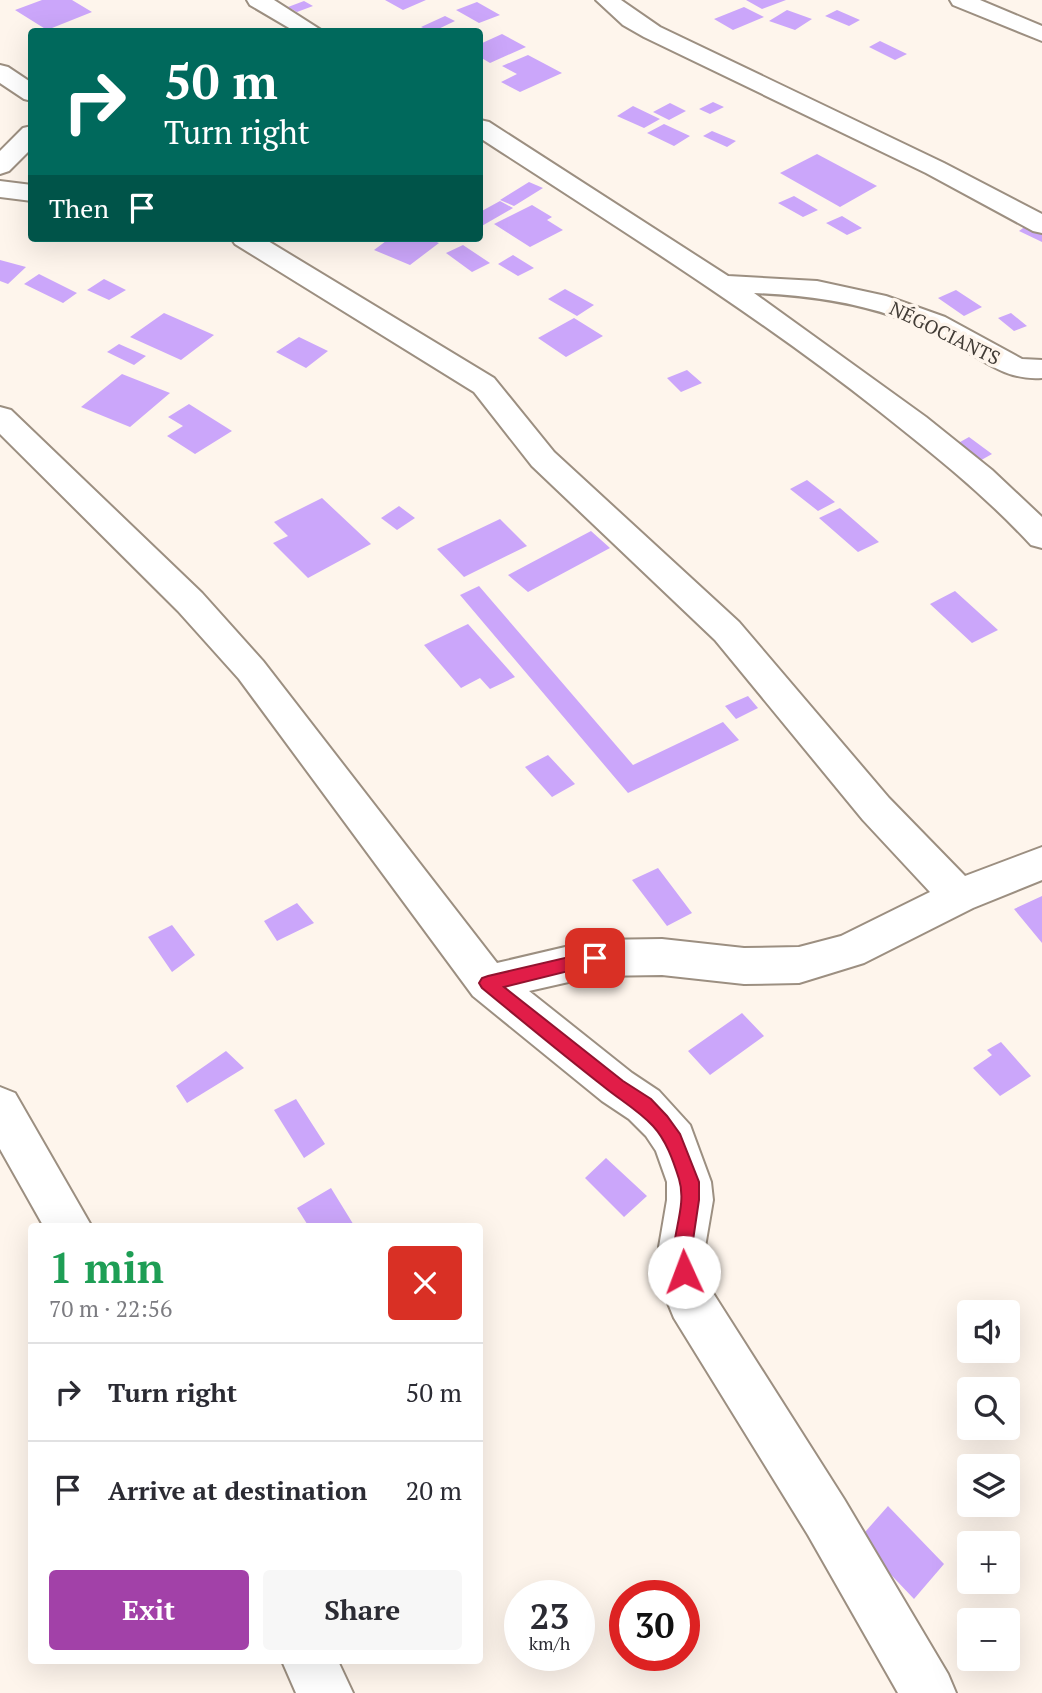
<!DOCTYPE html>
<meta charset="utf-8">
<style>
body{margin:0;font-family:"PT Serif",serif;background:#f7f7f7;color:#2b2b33;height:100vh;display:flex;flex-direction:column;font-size:26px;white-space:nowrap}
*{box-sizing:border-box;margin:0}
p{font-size:23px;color:#7c7c81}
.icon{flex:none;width:38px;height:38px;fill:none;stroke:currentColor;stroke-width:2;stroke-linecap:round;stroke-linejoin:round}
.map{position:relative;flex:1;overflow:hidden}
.side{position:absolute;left:28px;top:1223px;width:455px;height:441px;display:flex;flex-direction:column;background:#fff;border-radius:7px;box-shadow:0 7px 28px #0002}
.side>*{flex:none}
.top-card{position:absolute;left:28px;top:28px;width:455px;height:214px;border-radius:7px;box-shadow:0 7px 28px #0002;background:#00695c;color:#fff;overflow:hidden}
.tools{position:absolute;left:957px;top:1300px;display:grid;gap:14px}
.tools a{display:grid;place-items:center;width:63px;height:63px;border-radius:7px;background:#fff;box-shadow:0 7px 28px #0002;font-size:35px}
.speed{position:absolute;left:504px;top:1580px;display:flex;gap:14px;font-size:35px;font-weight:700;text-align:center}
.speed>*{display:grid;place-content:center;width:91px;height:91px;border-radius:50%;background:#fff;box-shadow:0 7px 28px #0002;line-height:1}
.speed small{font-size:18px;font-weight:400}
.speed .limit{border:10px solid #d22;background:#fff;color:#111}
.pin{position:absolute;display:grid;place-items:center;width:60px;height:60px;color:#fff;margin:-30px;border-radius:14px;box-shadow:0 4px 10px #0006}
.me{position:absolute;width:77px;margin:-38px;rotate:358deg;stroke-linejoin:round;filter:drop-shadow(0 0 5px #0008)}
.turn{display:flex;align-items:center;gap:24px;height:147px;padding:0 21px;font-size:32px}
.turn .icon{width:91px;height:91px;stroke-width:2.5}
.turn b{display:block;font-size:49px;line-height:60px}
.then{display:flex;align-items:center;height:66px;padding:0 21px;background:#0003;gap:14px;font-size:26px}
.round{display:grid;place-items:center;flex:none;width:74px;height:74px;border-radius:7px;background:#f7f7f7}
.overview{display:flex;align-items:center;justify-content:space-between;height:119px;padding:0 21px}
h1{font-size:42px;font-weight:700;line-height:52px;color:#1e9e55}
.action{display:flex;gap:14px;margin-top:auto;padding:14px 21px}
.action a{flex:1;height:80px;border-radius:7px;background:#a241a8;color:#fff;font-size:28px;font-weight:700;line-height:80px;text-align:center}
.action a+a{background:#f7f7f7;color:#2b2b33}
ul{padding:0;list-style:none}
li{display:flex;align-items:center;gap:21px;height:98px;padding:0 21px;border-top:2px solid #e1e1e2}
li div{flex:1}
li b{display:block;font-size:26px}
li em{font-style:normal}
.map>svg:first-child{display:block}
</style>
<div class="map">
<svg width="1042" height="1693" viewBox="0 0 1042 1693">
<rect width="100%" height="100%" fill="#fef5ec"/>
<!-- building -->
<path fill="#cba6fa" d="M42 0H72L92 12 47 30 15 10Z
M385 0H426L403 10Z
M746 0H786L762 9Z
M304 1 313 6 297 12 288 7Z
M477 2 500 15 479 23 456 10Z
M744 7 764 17 733 30 714 19Z
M787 10 812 19 795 30 769 21Z
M837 10 860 20 849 26 825 16Z
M445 16 455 21 432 32 421 27Z
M502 34 526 47 490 63 480 57V44Z
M880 41 907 54 895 60 869 47Z
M528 55 562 73 520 92 501 82 517 74 502 66Z
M713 102 724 107 710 114 699 109Z
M670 103 686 111 669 120 653 112Z
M633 106 660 119 644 128 617 116Z
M664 124 690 136 674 146 647 133Z
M712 131 736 141 727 147 703 136Z
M817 154 877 186 840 207 780 173Z
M529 182 543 188 514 206 500 200Z
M794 196 818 210 803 217 778 203Z
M500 201 513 208 480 227V212Z
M532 205 552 217 547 220 563 230 530 247 494 224Z
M842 216 862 228 847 235 826 223Z
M1030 223 1042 228V242L1019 231Z
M390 238H427L439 243 410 265 374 250Z
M463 245 490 263 472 272 446 253Z
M513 255 534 268 518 276 498 264Z
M0 260 26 267 8 284 0 281Z
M39 274 77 293 63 303 24 284Z
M104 279 126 290 109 300 87 290Z
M565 289 594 305 577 316 548 299Z
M956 290 982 307 964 316 938 298Z
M164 313 214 335 181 360 130 337Z
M1011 313 1027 326 1014 331 998 318Z
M574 318 603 336 566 357 538 338Z
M299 337 328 351 306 368 276 352Z
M119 344 146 356 134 365 107 352Z
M687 370 702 383 681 392 667 378Z
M122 374 170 393 130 427 81 407Z
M189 404 232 431 195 454 167 436 183 426 168 417Z
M969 437 992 454 976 463 953 446Z
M807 480 835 502 818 511 790 489Z
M322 498 371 544 308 578 273 543 288 536 274 522Z
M399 506 415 518 397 530 381 518Z
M840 508 879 542 858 552 819 518Z
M500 519 527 546 464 577 437 549Z
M591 531 610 548 528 592 508 575Z
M479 586 633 765 723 722 739 740 628 793 460 595Z
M955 591 998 630 972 643 930 604Z
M468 624 515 677 490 689 480 678 461 688 424 645Z
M748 696 758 708 736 719 725 706Z
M548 755 575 784 552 797 525 767Z
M658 868 692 913 667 926 632 880Z
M1042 896V943L1014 909Z
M297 903 314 923 277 941 264 921Z
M172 925 195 955 172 972 148 937Z
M742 1013 764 1036 710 1075 688 1051Z
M1001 1042 1031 1076 1000 1096 973 1068 992 1055 987 1050Z
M226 1051 244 1068 187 1103 176 1086Z
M296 1099 325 1144 304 1158 274 1110Z
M606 1158 647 1196 624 1217 585 1178Z
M331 1188 355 1227H309L297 1208Z
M888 1506 944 1564 914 1599 858 1540Z"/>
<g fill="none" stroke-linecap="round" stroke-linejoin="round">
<defs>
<path id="street" d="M247 0H274L324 32H296L250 5Z
M596 0H621L660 27 944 163 1042 214V233L1033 231 926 173 644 37 623 25Z
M950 0H980L1042 26V41L953 5Z
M0 65 8 67 32 83V101L24 99 0 83Z
M480 120 489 122 728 276 817 281 886 296 945 317 1022 359 1042 360V378C1007 381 983 360 954 344 935 334 916 325 896 317 850 301 802 295 754 293L926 417 992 470 1042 517V548L1031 545C985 495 932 453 879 411 752 311 615 226 480 138Z
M32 126V148L9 171 0 174V151L23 128Z
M0 181 32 185V201L0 197Z
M231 238H263L494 378 554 452 739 622 889 798 965 876 1042 847V880L973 908 864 963 799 983 744 984 662 975 595 976 529 991 632 1073 659 1091 690 1125 711 1182 713 1200 705 1247 713 1293 844 1499 948 1674 956 1693H898L808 1535 674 1318 667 1301 659 1247 667 1200V1182L656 1151 646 1136 629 1119 602 1101 473 996 239 679 178 611 0 434V407L11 410 202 593 263 661 497 963 595 940 662 939 744 948 799 947 841 936 930 892 863 820 715 640 532 466 474 392 235 244Z
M0 1087 15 1093 92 1227H44L0 1149Z
M282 1661H338L353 1693H296Z"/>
</defs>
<!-- street casing -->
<use href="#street" stroke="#9c8f81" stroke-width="4"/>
<!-- street -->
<use href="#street" fill="#fff" fill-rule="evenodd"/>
</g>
<!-- route -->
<path fill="#e11d48" stroke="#92132f" stroke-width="2" d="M595 951 601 953 603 958 601 963 504 987 623 1081 651 1099 667 1116 680 1134 699 1182V1200L692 1247 694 1272 691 1279 684 1282 677 1279C664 1246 689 1211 679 1179 673 1160 666 1140 653 1126 638 1110 620 1100 603 1086 562 1054 522 1021 482 988L479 983 482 978 488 976Z"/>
<g text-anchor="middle" stroke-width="7" stroke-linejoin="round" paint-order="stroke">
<!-- far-street labels -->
<g font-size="19" fill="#423c36" stroke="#fef5ec">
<text transform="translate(945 333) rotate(26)" y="7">NÉGOCIANTS</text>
</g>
</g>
</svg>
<div class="tools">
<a><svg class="icon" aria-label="sound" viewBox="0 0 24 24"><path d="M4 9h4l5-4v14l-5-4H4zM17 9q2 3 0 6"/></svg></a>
<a><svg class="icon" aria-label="search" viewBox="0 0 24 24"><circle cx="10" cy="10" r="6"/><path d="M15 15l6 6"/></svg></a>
<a><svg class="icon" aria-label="layers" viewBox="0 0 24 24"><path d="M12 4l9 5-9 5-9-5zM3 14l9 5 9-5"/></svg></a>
<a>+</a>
<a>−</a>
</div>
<div class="speed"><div>23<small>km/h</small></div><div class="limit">30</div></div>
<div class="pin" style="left:595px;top:958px;background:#d93025"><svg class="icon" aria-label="arrive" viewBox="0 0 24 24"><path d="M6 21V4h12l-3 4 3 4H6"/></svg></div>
<svg class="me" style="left:684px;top:1272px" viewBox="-20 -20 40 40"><circle r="19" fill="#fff"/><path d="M0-13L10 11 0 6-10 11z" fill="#e11d48"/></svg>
<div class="top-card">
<div class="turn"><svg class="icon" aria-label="right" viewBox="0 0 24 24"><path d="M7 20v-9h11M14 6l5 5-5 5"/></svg><div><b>50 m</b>Turn right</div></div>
<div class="then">Then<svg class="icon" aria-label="arrive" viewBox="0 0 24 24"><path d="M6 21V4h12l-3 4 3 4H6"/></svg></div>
</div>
<section class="side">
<div class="overview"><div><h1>1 min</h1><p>70 m · 22:56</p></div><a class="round" style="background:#d93025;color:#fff"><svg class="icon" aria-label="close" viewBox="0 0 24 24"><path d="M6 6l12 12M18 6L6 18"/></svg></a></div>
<ul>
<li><svg class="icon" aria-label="right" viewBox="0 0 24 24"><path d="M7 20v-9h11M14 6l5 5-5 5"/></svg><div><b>Turn right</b></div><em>50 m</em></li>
<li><svg class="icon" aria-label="arrive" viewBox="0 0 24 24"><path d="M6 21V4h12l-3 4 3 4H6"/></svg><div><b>Arrive at destination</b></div><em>20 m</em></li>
</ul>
<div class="action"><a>Exit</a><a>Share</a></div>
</section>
</div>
